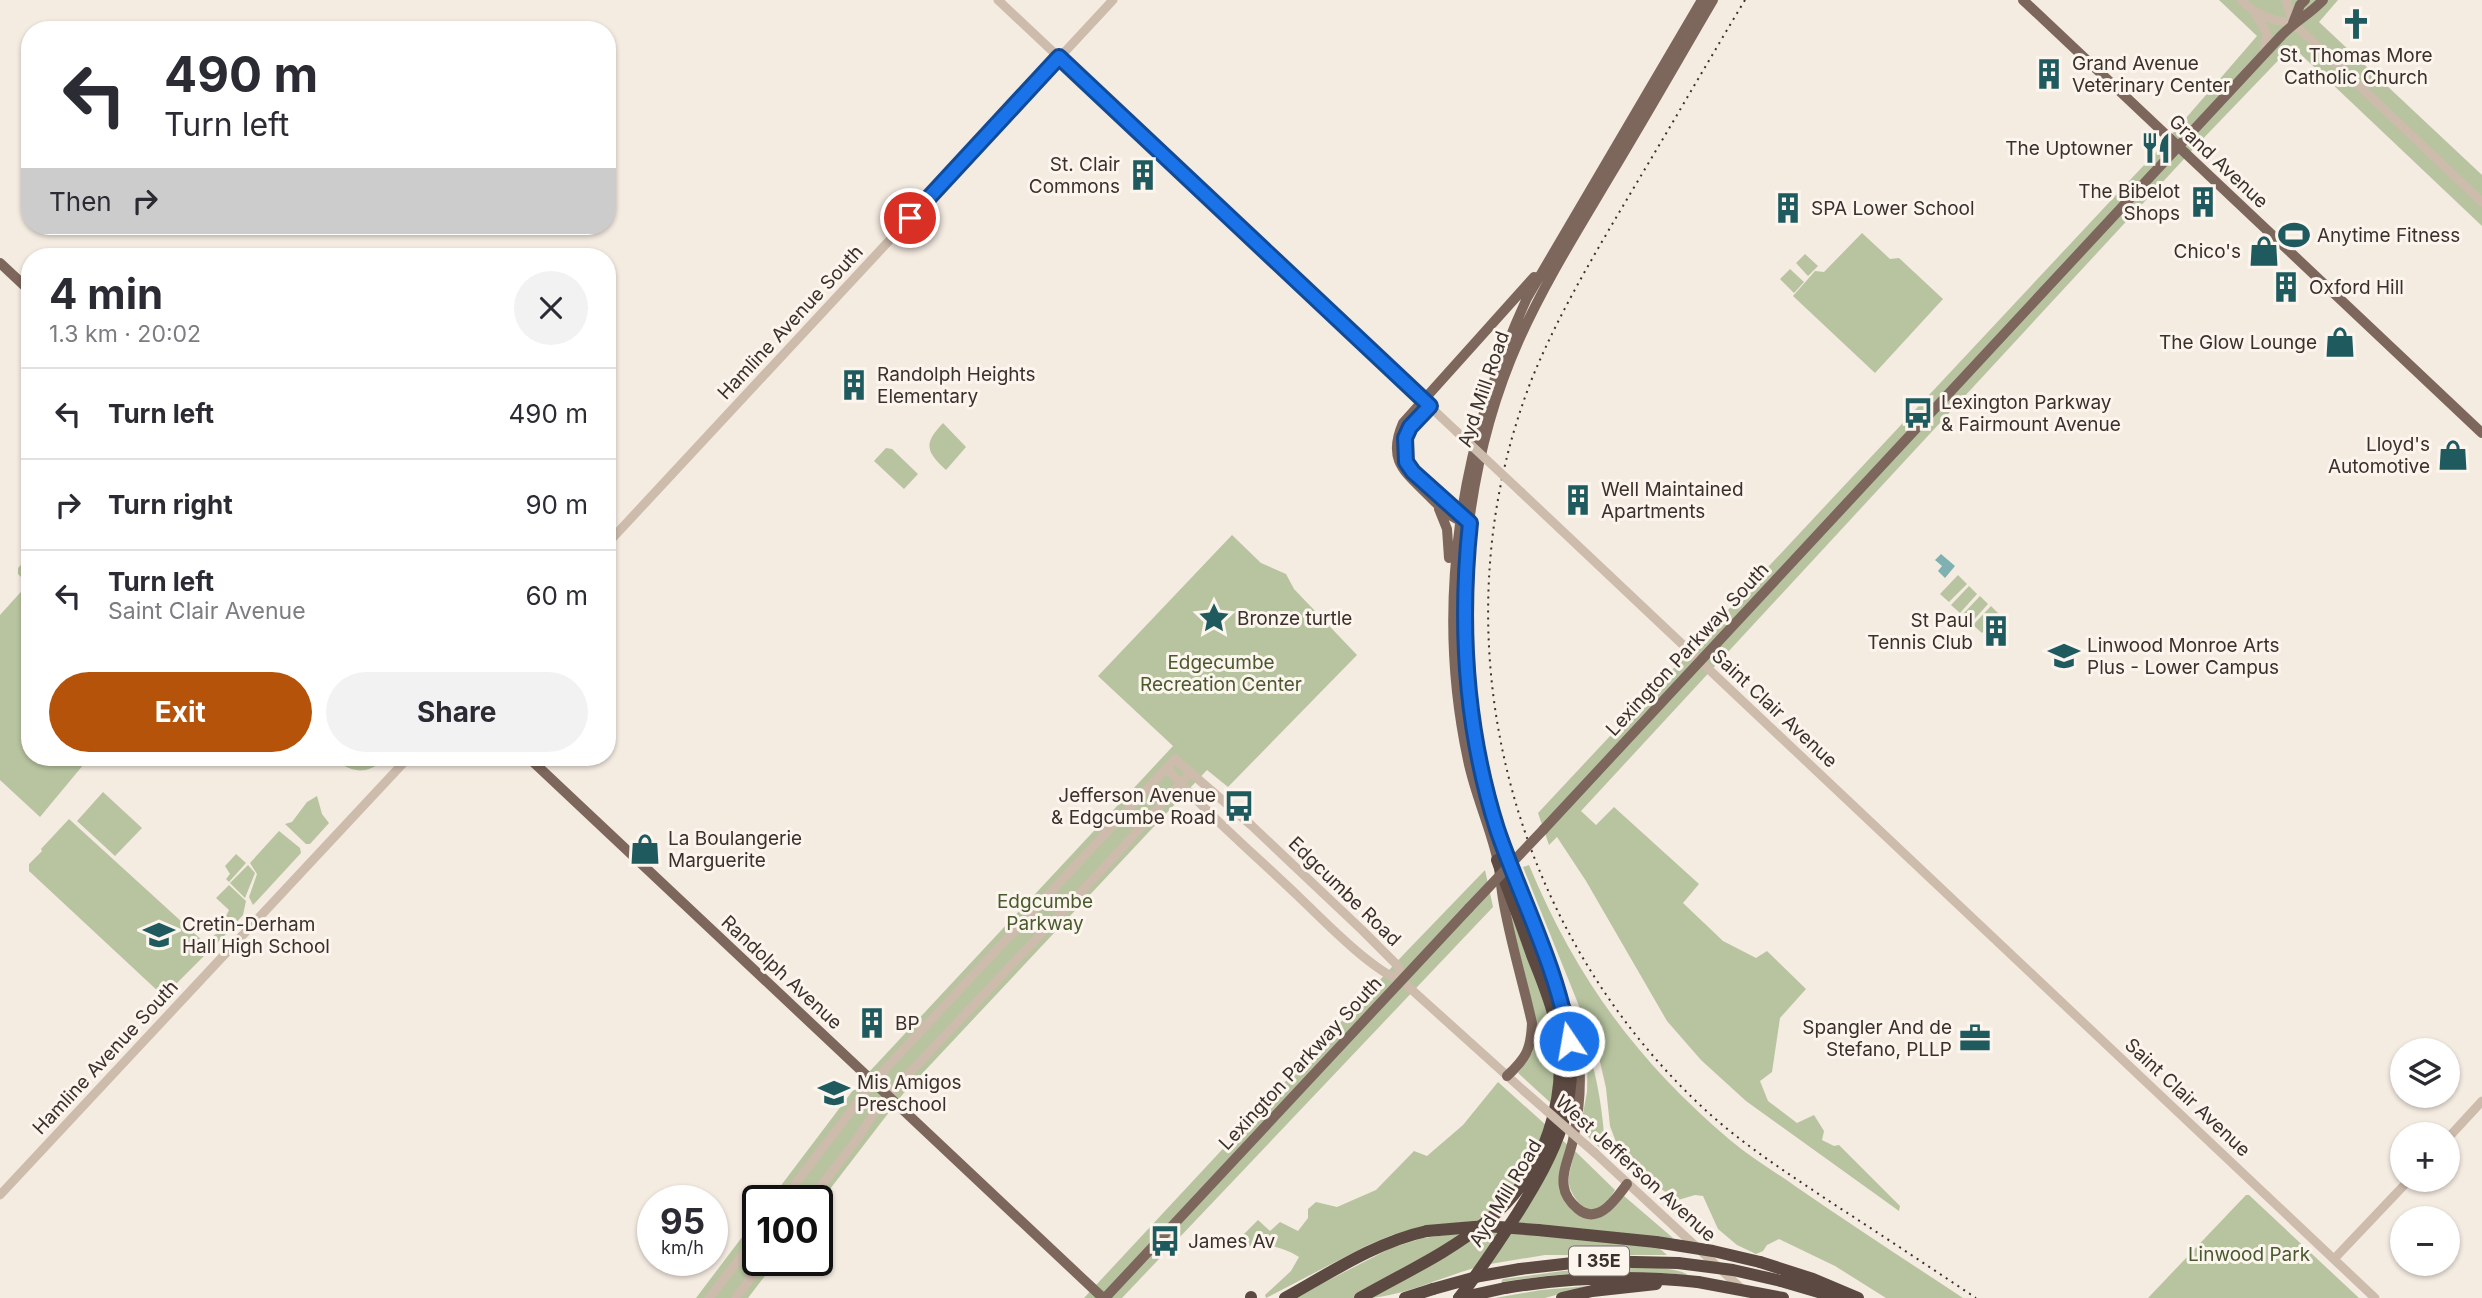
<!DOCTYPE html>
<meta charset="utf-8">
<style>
body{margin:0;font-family:Inter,sans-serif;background:#f2f2f3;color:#2b2b33;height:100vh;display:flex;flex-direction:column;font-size:26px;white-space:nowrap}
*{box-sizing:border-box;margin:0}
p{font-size:23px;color:#7c7c81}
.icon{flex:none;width:38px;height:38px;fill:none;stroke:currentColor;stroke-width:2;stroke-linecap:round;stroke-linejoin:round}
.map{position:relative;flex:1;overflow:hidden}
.drawer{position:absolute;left:21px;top:248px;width:595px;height:518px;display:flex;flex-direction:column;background:#fff;border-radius:28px;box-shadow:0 2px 5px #0004}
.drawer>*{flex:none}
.top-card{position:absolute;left:21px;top:21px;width:595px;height:214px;border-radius:28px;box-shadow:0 2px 5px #0004;background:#fff;color:#2b2b33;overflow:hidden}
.controls{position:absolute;left:2390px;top:1038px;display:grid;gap:14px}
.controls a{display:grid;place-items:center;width:70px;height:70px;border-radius:50%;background:#fff;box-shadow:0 2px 5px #0004;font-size:35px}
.speed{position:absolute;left:637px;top:1185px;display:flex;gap:14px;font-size:35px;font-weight:700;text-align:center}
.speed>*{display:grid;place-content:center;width:91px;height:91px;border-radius:50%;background:#fff;box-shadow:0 2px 5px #0004;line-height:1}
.speed small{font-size:18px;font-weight:400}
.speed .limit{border:4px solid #111;border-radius:10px;background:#fff;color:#111}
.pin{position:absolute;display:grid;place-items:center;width:60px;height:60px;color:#fff;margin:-30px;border:4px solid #fff;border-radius:50%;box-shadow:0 2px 7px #0007}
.me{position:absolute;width:77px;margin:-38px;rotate:348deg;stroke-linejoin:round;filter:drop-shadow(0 0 5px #0008)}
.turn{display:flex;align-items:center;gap:24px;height:147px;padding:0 28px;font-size:32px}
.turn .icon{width:91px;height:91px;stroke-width:2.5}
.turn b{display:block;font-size:49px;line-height:60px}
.then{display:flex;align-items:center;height:66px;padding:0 28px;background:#0003;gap:14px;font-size:26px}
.round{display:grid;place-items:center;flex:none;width:74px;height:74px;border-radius:37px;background:#f2f2f3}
.headline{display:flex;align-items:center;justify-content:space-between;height:119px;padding:0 28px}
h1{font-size:42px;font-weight:700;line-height:52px}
.cta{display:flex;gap:14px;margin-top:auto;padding:14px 28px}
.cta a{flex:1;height:80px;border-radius:42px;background:#b45309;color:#fff;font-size:28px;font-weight:700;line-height:80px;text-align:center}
.cta a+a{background:#f2f2f3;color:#2b2b33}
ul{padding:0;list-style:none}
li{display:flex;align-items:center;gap:21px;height:91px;padding:0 28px;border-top:2px solid #e1e1e2}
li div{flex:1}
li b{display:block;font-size:26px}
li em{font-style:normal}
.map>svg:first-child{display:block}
</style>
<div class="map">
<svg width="2482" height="1298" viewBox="0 0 2482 1298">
<rect width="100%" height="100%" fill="#f4ebe1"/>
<!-- green -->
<path fill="#b8c4a0" d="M2219 0H2338L2319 22 2482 175V226L2292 46 2196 146 1581 811 1596 825 1614 807 1699 884 1683 903 1723 941 1756 958 1767 951 1806 989 1780 1018 1772 1072 1760 1081 1768 1101 1797 1123 1814 1115 1824 1131 1822 1140 1834 1146 1839 1145 1900 1206 1899 1211 1746 1101 1701 1060 1667 1021 1586 881 1557 837 1549 845 1538 813 2160 148 2257 36Z
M1862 233 1890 259 1899 258 1943 299 1875 373 1793 296 1815 271 1824 272Z
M1805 254 1818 266 1808 276 1796 263Z
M1790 269 1804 282 1794 293 1780 279Z
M943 423 966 447 946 470C925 451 924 443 943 423Z
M886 448 892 449 918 474 904 489 874 461Z
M1232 535 1261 563 1286 574 1294 589 1357 655 1228 787 1207 770 903 1094 817 1206V1200H770L857 1085 1173 746 1098 676Z
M30 555V758H89L40 817 0 780V615L28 584 18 574V568Z
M1958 575 1967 584 1949 602 1940 594Z
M1969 586 1977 594 1960 613 1951 605Z
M1980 596 1988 604 1971 623 1962 615Z
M1991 606 1999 614 1982 633 1973 625Z
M333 758H385C368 776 351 773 333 758Z
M103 792 142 828 115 856 77 821Z
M317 796 322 814 329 823 310 844H306L285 824 292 822 307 802Z
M69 819 205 943 222 929 229 931 167 993H160L29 871V864L42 851 41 849Z
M279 831 300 848 301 853 253 905 249 897 257 874 250 863Z
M236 854 246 863 229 882 226 879 230 874 225 866Z
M248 865 255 873 245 898 230 883Z
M1529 865C1576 978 1637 1061 1730 1140 1750 1157 1774 1171 1795 1186 1850 1224 1907 1261 1963 1298H1886L1835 1266 1779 1239 1767 1245 1763 1251 1756 1254 1737 1245 1718 1229 1703 1196 1695 1195 1678 1200 1661 1189 1646 1173 1622 1154 1616 1142 1610 1126 1606 1088 1598 1053 1523 867Z
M1485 870 1493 907 1122 1298H1084L1404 954Z
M229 885 246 901 243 915 235 924 226 916 229 910 216 898Z
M1507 905 1544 998 1556 1045 1553 1105 1518 1073 1532 1053 1537 1027Z
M1588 1048C1598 1081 1603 1113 1605 1148L1601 1149 1580 1129 1587 1092Z
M1498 1082 1547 1126 1532 1160 1505 1198 1481 1220 1416 1228 1392 1235 1366 1246 1266 1298 1265 1295 1291 1271 1299 1257C1283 1247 1269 1244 1250 1246L1240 1238 1258 1220 1270 1231 1280 1222 1298 1231 1308 1218V1209L1316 1202 1337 1207 1376 1190 1414 1151 1427 1156 1463 1125Z
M1561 1139 1569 1146 1562 1171 1575 1213C1597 1227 1610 1213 1624 1196L1673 1238 1671 1240 1515 1223Z
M1575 1151 1615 1190 1604 1207 1586 1211C1563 1186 1567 1182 1575 1151Z
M2246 1195H2249L2359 1298H2148Z
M758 1216V1260H777L748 1298H696Z
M1478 1231 1503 1232 1482 1266C1445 1275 1401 1298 1365 1298Z
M1469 1232 1357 1298H1294L1391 1248 1423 1238Z
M1509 1232 1658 1247 1667 1255H1545L1490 1264Z
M1611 1268C1630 1268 1674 1265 1688 1275 1625 1270 1564 1272 1501 1282L1503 1279 1563 1271Z
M1588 1286 1545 1298H1495L1541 1290Z"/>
<!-- water -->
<path fill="#7fb0b2" d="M1941 554 1955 566 1945 578 1938 571 1942 566 1935 560Z"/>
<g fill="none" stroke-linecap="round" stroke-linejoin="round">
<!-- minor -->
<path stroke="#cdbbac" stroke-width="9" d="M998 0 1457 432
M2241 0C2256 15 2272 21 2293 23
M2286 0 2293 23 2482 202
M2256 15 2267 33 2264 53
M1521 492 2375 1298
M607 544 1113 0
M1167 768C1207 814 1254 854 1298 896 1323 920 1372 971 1402 981L1524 1091
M2448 1138 2482 1101
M1595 1153 1743 1290
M0 1195 408 758
M783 1200 867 1090 889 1065 1175 759 1251 825 1362 930 1398 966 1402 981
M810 1200 855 1142 881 1103 1112 859 1191 772
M2334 1259 2409 1180
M709 1298 758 1235
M736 1298 764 1260"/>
<!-- major -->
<path stroke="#7d675c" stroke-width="10" d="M2023 0 2482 433
M2293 23 2300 5 2305 0
M0 263 30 291
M1411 469C1394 444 1413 424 1430 406
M1439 509 1447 529 1449 558
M1464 522C1450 518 1438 505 1428 495 1404 471 1387 460 1403 423L1534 277
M529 758 1103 1298
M1544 829 2281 36C2294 22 2310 14 2323 0
M1536 931C1512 871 1488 809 1475 745 1449 616 1465 461 1519 340 1545 282 1579 228 1611 174 1646 116 1679 58 1713 0
M1567 1008C1583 1052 1583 1094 1573 1140 1570 1155 1561 1172 1564 1187 1565 1196 1571 1203 1578 1209 1599 1226 1616 1198 1627 1184
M1507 1076C1526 1058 1531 1050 1532 1023 1523 982 1510 941 1503 899 1501 887 1500 874 1498 862 1491 828 1475 795 1468 760 1434 603 1461 442 1527 298L1702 0
M1105 1298 1469 908"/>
<!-- highway -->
<path stroke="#5c4a42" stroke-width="12" d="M1538 1230 1656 1242
M1760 1262 1813 1279 1858 1298
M1520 1269 1590 1261 1678 1263
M1781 1281 1839 1298
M1505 1288C1571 1277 1632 1275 1698 1282
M1251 1297V1298
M1285 1298C1330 1273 1376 1242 1427 1231
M1360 1298C1402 1274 1450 1252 1487 1221 1545 1174 1570 1097 1556 1025 1551 1001 1541 978 1532 955 1521 923 1509 892 1497 860
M1405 1298 1433 1289
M1459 1298C1480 1271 1498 1243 1517 1214 1556 1152 1583 1099 1566 1023 1559 990 1545 958 1534 926
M1562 1298 1592 1291 1656 1284"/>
<!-- rail -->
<path stroke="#3b302b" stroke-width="2" stroke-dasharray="2 5" stroke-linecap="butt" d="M1745 0C1707 63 1671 126 1633 189 1597 250 1560 311 1533 376 1433 627 1505 921 1700 1105 1740 1143 1786 1172 1832 1203 1880 1234 1928 1266 1976 1298"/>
<!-- minor-bridge -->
<path stroke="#cdbbac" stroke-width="9" d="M1457 432 1521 492
M1524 1091 1595 1153"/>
<!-- major-bridge -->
<path stroke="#7d675c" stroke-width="10" d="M1469 908 1544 829"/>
<!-- highway-bridge -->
<path stroke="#5c4a42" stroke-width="12" d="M1427 1231 1485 1226 1538 1230
M1656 1242 1713 1251 1760 1262
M1678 1263 1733 1270 1781 1281
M1698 1282 1783 1298
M1433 1289 1480 1276 1520 1269
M1459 1298 1505 1288"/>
</g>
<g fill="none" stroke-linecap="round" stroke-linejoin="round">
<defs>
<path id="route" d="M910 218 1059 57 1430 406 1410 427 1405 438 1406 462 1413 472 1470 523C1459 627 1465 728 1497 829 1520 897 1558 969 1569 1041"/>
</defs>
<!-- route casing -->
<use href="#route" stroke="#114b97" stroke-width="18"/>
<!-- route -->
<use href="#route" stroke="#1a73e8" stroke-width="12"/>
</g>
<!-- icons -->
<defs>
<symbol id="church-bare" viewBox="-9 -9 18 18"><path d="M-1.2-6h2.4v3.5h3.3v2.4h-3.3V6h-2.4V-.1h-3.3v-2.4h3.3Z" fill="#1f5a5e" stroke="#fbf5ee" stroke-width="2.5" paint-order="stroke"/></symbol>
<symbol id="building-bare" viewBox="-9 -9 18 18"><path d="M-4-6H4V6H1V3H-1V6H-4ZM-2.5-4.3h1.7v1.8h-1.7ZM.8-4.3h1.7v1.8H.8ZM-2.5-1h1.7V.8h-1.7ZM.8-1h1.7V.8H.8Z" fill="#1f5a5e" stroke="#fbf5ee" stroke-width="2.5" paint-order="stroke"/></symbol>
<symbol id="restaurant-bare" viewBox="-9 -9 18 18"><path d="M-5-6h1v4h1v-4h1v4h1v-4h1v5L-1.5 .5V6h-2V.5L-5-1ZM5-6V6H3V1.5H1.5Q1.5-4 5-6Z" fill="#1f5a5e" stroke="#fbf5ee" stroke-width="2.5" paint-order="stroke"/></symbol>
<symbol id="stadium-bare" viewBox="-9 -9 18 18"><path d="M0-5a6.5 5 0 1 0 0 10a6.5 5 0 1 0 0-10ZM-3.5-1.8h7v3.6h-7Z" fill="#1f5a5e" stroke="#fbf5ee" stroke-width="2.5" paint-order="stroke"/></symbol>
<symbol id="shop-bare" viewBox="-9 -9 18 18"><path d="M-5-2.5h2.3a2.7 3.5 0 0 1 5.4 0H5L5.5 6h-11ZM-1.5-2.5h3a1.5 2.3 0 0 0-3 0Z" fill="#1f5a5e" stroke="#fbf5ee" stroke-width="2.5" paint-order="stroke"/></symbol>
<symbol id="bus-bare" viewBox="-9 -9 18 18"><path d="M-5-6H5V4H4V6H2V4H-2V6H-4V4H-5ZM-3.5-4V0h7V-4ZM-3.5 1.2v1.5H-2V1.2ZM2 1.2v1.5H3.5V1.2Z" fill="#1f5a5e" stroke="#fbf5ee" stroke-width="2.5" paint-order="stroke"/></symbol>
<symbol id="sight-bare" viewBox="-9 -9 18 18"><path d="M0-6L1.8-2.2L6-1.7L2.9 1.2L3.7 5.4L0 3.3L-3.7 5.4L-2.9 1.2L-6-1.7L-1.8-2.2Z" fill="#1f5a5e" stroke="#fbf5ee" stroke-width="2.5" paint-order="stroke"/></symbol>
<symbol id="school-bare" viewBox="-9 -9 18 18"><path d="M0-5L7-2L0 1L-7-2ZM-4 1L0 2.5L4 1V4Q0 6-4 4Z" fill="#1f5a5e" stroke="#fbf5ee" stroke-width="2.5" paint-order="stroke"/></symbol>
<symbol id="office-bare" viewBox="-9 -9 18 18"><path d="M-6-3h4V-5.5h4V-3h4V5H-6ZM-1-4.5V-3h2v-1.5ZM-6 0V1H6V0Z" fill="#1f5a5e" stroke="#fbf5ee" stroke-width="2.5" paint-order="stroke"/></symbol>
</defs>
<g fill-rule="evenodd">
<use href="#church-bare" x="2334" y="2" width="44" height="44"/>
<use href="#building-bare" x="2027" y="52" width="44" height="44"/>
<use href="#restaurant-bare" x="2134" y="126" width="44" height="44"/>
<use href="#building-bare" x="1121" y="153" width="44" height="44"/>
<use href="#building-bare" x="2181" y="180" width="44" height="44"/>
<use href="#building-bare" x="1766" y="186" width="44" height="44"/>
<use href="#stadium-bare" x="2272" y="213" width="44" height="44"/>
<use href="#shop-bare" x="2242" y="229" width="44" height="44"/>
<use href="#building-bare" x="2264" y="265" width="44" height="44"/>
<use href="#shop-bare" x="2318" y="320" width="44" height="44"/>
<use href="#building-bare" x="832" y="363" width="44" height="44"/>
<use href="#bus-bare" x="1896" y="391" width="44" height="44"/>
<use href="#shop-bare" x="2431" y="433" width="44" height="44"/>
<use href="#building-bare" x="1556" y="478" width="44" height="44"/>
<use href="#sight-bare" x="1192" y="596" width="44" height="44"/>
<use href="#building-bare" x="1974" y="609" width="44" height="44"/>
<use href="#school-bare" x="2042" y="634" width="44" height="44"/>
<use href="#bus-bare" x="1217" y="784" width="44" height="44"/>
<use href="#shop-bare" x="623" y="827" width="44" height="44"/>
<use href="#school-bare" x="137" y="913" width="44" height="44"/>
<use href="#building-bare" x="850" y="1001" width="44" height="44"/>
<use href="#office-bare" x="1953" y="1016" width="44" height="44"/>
<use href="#school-bare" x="812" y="1071" width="44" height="44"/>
<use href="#bus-bare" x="1143" y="1219" width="44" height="44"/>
</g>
<g text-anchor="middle" stroke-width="6" stroke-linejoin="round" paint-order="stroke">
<!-- shield labels -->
<rect fill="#fbf5ee" stroke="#756b66" stroke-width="2" x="1569" y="1246.5" width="60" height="29" rx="5"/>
<g font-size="18" font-weight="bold" fill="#3b302b">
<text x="1599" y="1267">I 35E</text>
</g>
<!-- poi labels -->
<g font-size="19" fill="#3b302b" stroke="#fbf5ee" text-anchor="start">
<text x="2356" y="62" text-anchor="middle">St. Thomas More<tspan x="2356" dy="22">Catholic Church</tspan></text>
<text x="2072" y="70">Grand Avenue<tspan x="2072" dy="22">Veterinary Center</tspan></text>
<text x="2133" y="155" text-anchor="end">The Uptowner</text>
<text x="1120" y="171" text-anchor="end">St. Clair<tspan x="1120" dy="22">Commons</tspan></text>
<text x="2180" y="198" text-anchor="end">The Bibelot<tspan x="2180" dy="22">Shops</tspan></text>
<text x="1811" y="215">SPA Lower School</text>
<text x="2317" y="242">Anytime Fitness</text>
<text x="2241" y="258" text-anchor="end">Chico's</text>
<text x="2309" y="294">Oxford Hill</text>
<text x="2317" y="349" text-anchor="end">The Glow Lounge</text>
<text x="877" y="381">Randolph Heights<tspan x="877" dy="22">Elementary</tspan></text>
<text x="1941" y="409">Lexington Parkway<tspan x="1941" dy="22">&amp; Fairmount Avenue</tspan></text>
<text x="2430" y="451" text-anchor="end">Lloyd's<tspan x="2430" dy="22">Automotive</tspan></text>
<text x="1601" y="496">Well Maintained<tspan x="1601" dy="22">Apartments</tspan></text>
<text x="1237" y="625">Bronze turtle</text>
<text x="1973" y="627" text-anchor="end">St Paul<tspan x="1973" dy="22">Tennis Club</tspan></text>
<text x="2087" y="652">Linwood Monroe Arts<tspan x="2087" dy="22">Plus - Lower Campus</tspan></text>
<text x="1216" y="802" text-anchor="end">Jefferson Avenue<tspan x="1216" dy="22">&amp; Edgcumbe Road</tspan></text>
<text x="668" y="845">La Boulangerie<tspan x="668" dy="22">Marguerite</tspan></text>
<text x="182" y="931">Cretin-Derham<tspan x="182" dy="22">Hall High School</tspan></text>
<text x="895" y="1030">BP</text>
<text x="1952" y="1034" text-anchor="end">Spangler And de<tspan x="1952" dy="22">Stefano, PLLP</tspan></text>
<text x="857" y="1089">Mis Amigos<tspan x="857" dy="22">Preschool</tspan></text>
<text x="1188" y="1248">James Av</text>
</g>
<!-- street labels -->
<g font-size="19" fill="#3b302b" stroke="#fbf5ee">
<text transform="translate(2219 161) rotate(43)" y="7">Grand Avenue</text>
<text transform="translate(790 322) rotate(-47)" y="7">Hamline Avenue South</text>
<text transform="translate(1483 389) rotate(-71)" y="7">Ayd Mill Road</text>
<text transform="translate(1687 649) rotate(-47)" y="7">Lexington Parkway South</text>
<text transform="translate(1775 708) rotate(43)" y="7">Saint Clair Avenue</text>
<text transform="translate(1345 891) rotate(44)" y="7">Edgcumbe Road</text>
<text transform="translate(782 972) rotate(43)" y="7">Randolph Avenue</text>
<text transform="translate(105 1057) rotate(-47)" y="7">Hamline Avenue South</text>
<text transform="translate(1300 1063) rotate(-47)" y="7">Lexington Parkway South</text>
<text transform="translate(2188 1097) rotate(43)" y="7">Saint Clair Avenue</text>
<text transform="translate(1636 1168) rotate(42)" y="7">West Jefferson Avenue</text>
<text transform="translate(1505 1193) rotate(-59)" y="7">Ayd Mill Road</text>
</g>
<!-- park labels -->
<g font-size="19" fill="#4a5a2e" stroke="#fbf5ee">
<text x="1221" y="669">Edgecumbe<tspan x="1221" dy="22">Recreation Center</tspan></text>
<text x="1045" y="908">Edgcumbe<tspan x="1045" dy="22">Parkway</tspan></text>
<text x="2249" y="1261">Linwood Park</text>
</g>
</g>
</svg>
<div class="controls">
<a><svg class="icon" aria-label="layers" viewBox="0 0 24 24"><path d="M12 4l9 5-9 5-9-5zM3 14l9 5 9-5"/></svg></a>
<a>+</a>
<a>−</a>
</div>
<div class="speed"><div>95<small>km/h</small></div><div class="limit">100</div></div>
<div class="pin" style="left:910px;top:218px;background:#d93025"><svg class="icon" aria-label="arrive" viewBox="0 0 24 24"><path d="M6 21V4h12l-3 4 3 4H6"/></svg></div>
<svg class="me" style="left:1569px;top:1041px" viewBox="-20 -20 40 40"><circle r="17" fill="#1a73e8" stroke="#fff" stroke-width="3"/><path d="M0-11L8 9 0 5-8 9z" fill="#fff"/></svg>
<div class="top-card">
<div class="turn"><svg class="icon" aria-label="left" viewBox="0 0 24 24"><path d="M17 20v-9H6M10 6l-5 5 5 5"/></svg><div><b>490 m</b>Turn left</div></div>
<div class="then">Then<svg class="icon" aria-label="right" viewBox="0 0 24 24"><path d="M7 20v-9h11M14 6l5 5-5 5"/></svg></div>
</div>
<section class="drawer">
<div class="headline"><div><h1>4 min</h1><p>1.3 km · 20:02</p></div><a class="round"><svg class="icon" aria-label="close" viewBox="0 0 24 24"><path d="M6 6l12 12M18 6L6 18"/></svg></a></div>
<ul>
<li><svg class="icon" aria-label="left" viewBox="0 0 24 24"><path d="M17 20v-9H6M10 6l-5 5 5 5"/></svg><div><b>Turn left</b></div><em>490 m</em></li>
<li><svg class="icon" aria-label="right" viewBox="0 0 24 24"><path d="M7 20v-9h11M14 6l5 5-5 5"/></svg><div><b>Turn right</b></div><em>90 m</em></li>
<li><svg class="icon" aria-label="left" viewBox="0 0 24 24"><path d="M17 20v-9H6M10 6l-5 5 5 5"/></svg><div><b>Turn left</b><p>Saint Clair Avenue</p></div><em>60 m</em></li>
</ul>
<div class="cta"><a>Exit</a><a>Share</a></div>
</section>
</div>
